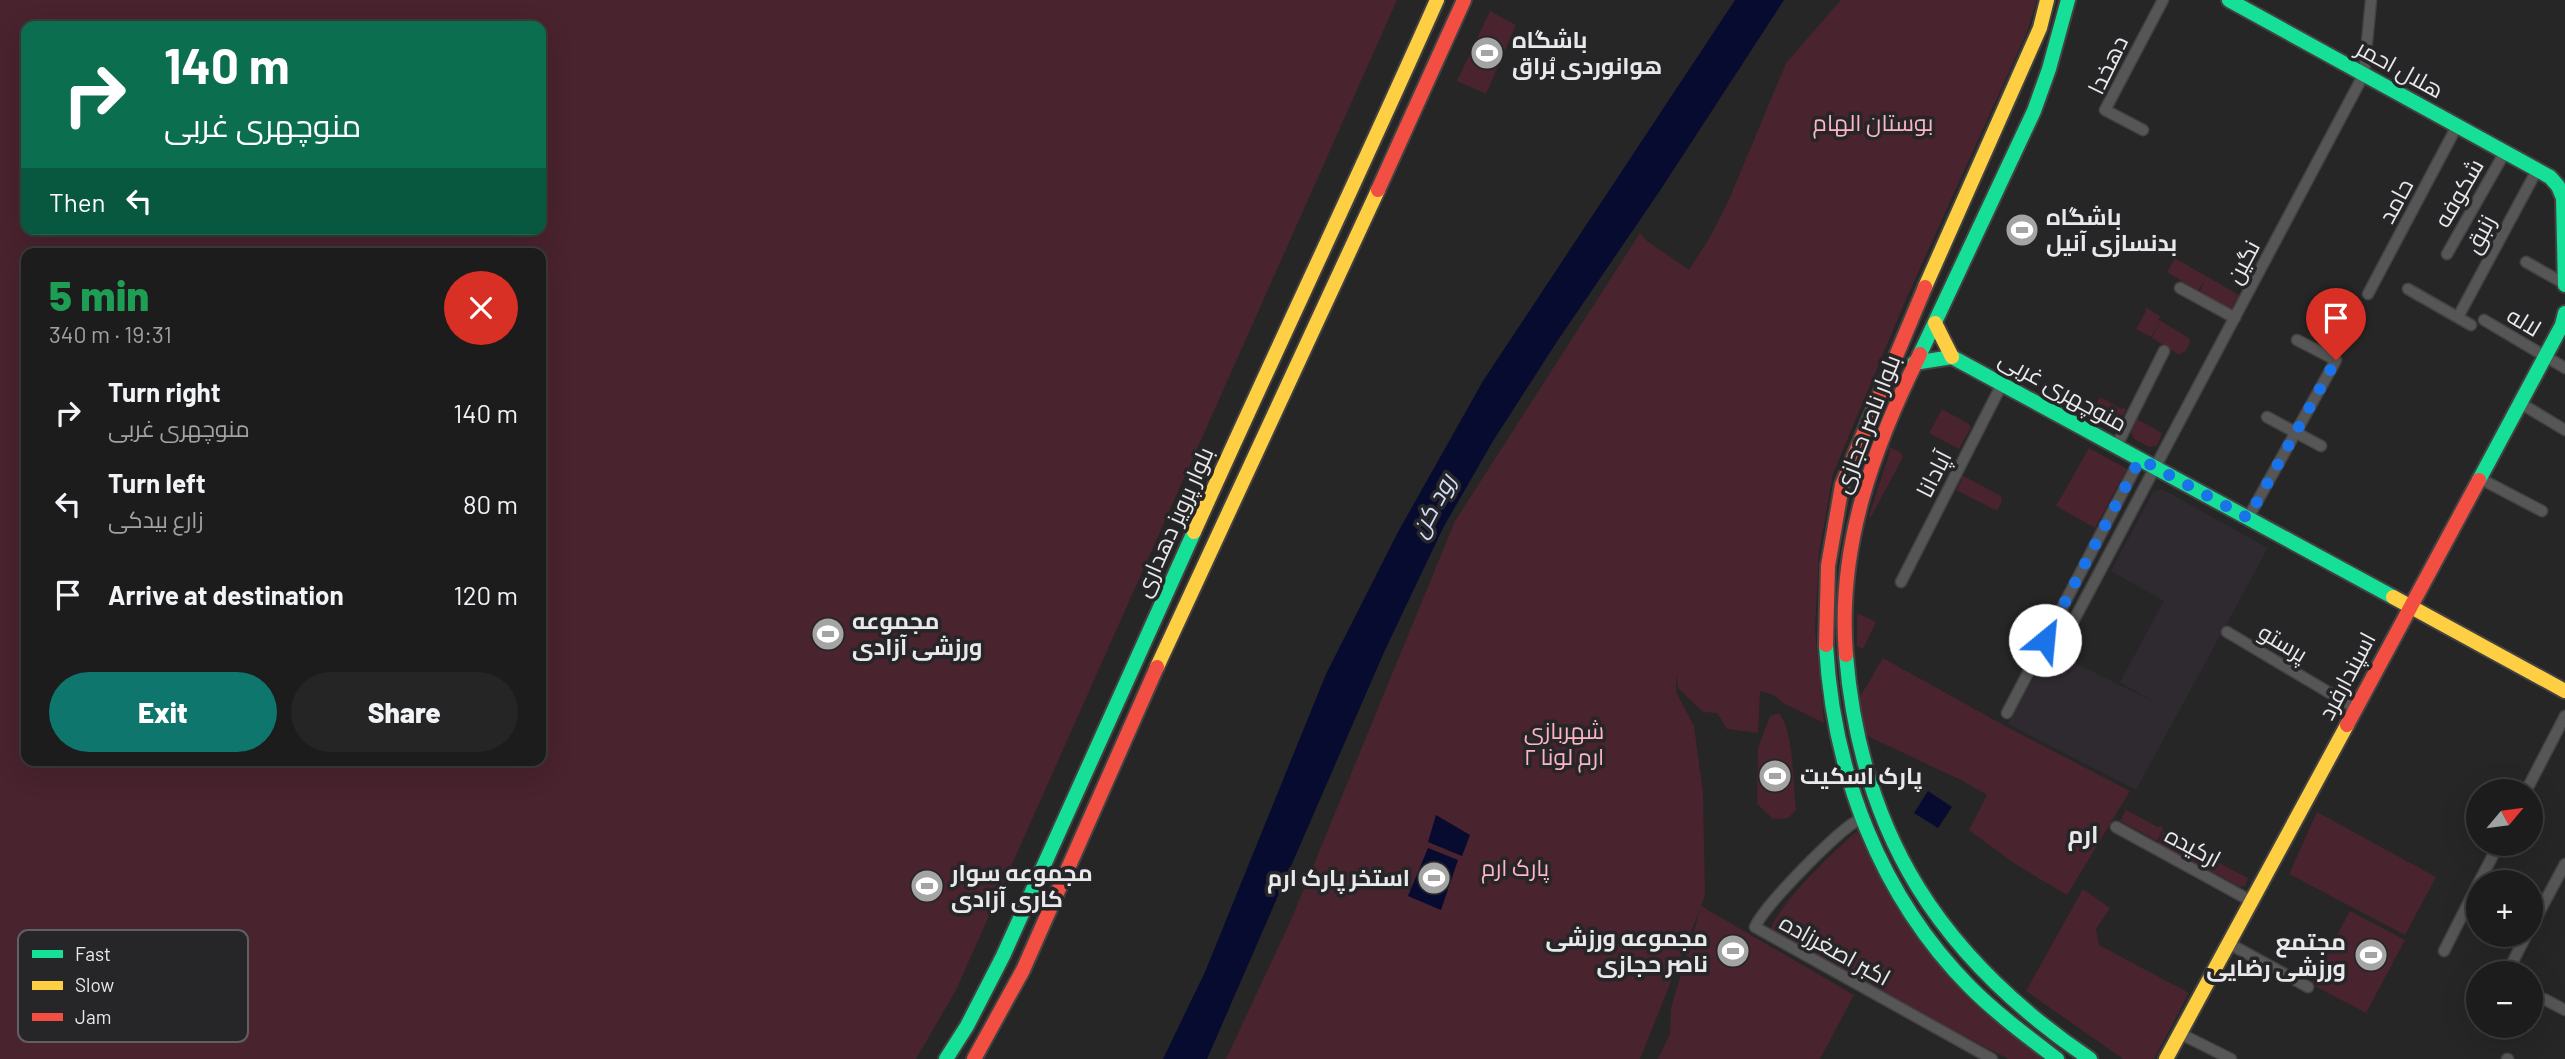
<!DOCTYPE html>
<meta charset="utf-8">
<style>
body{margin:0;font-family:Barlow,Cairo,sans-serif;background:#252525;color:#f1f3f6;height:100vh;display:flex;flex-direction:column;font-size:26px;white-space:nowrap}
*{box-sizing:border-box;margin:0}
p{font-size:23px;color:#a0a1a3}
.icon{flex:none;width:38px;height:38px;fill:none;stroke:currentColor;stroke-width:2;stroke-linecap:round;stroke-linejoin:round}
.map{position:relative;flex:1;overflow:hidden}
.panel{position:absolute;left:21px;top:248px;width:525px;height:518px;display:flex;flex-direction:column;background:#1c1c1c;border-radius:14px;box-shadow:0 7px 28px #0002,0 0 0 2px #3a3a3b}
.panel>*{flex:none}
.top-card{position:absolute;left:21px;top:21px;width:525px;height:214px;border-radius:14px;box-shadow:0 7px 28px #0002,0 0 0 2px #3a3a3b;background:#0b6e4f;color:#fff;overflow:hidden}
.needle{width:46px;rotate:61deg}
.controls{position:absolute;left:2466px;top:779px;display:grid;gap:14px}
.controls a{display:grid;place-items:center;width:77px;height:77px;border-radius:50%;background:#1c1c1c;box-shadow:0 7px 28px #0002,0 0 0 2px #3a3a3b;font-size:35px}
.pin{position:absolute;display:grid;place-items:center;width:60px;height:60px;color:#fff;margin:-72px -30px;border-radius:50% 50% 50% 0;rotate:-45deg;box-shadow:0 0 7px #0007}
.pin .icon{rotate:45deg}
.me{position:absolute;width:77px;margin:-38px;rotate:28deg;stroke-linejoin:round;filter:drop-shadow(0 0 5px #0008)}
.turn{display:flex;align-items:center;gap:24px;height:147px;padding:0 28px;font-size:32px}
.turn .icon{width:91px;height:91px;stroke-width:2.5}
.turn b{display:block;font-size:49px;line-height:60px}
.then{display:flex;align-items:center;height:66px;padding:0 28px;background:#0003;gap:14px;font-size:26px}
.round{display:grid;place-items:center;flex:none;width:74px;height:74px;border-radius:37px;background:#252525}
.overview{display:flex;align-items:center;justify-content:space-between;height:119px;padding:0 28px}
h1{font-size:42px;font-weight:800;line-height:52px;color:#1e9e55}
.action{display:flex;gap:14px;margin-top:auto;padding:14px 28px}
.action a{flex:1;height:80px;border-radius:42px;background:#0f766e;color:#fff;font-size:28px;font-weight:800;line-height:80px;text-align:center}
.action a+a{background:#252525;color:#f1f3f6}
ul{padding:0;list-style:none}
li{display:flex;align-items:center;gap:21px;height:91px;padding:0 28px}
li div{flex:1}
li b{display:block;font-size:26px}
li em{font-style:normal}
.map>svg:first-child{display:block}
</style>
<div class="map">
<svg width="2565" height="1059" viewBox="0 0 2565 1059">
<rect width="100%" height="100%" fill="#262626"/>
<!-- built -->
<path fill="#2f2a30" d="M2162 489 2268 548 2136 790 2008 724 2049 650 2156 703 2120 682 2164 601 2111 571 2153 492Z"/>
<!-- green -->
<path fill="#49232e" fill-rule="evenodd" d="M0 0H1397L956 990 916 1059H0ZM26 26H541V229H26ZM26 254H541V761H26Z
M1841 0H2037L2027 32 1906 299 1833 474 1819 553 1815 630 1824 723 1783 703 1774 695 1760 691 1758 733 1727 729 1717 713 1703 712 1678 688 1676 673V692L1694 726 1703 793 1705 896 1701 906 1854 995 1820 1059H1658L1670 1034 1671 1008 1701 907 1640 1059H1226L1291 920 1455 521 1640 233 1647 241 1689 270 1710 237 1728 202 1786 63Z
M1490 11 1516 25 1486 94 1457 81Z
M2173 257 2237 294 2239 296 2231 309 2227 311 2198 295 2206 278 2198 291 2167 272 2174 260Z
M2145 307 2160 316 2158 321 2159 320 2189 338 2190 343 2184 353 2182 352 2180 355 2152 338 2160 322 2151 337 2136 329 2146 311Z
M2100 397 2121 409 2125 407 2126 410 2118 425 2111 427 2091 415Z
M1942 409 1969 424 1971 428 1959 449 1929 433Z
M2135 418 2162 433 2157 446 2149 447 2134 439 2131 432 2136 422Z
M1886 445 1901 453 1903 457 1871 517 1869 516 1890 451Z
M2089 448 2127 469 2095 528 2056 506Z
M1960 474 2001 496 2002 501 1997 511 1956 490 1962 479Z
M1857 613 1876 622 1863 649 1857 646Z
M1883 658 2007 727 2130 791 2067 895 2015 864 1969 830 1987 795 1963 781 1863 734 1858 700Z
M1779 713C1794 731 1793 785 1796 810L1788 818 1773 819 1757 804 1758 748 1770 716Z
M2126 810 2158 827 2162 826 2163 829 2157 841 2120 821Z
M2317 812 2436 877 2405 935 2289 874Z
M2164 830 2165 833 2209 854 2208 857 2248 878 2245 886 2240 887 2158 843Z
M1857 831C1872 861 1885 892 1905 920 1942 975 1991 1021 2044 1059H2008L1771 933C1769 912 1838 847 1857 831Z
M2083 889 2110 908 2096 929 2099 945 2189 993 2154 1059H2123L2026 991Z
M2350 911 2405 940 2366 1013 2311 984Z"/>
<!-- water -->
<path fill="#070b2f" d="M1735 0H1784L1659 192 1558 340 1493 441 1443 528 1385 650 1207 1059H1163L1205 972 1326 674 1398 532 1483 381Z
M1928 791 1952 807 1938 828 1914 813Z
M1436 815 1470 835 1462 856 1428 842Z
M1428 848 1458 860 1441 910 1408 896Z"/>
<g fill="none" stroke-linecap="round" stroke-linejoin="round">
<defs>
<path id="street" d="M2143 130 2105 110 2163 0
M2447 254 2505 152
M2526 262 2565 284
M2180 288 2235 318
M2408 289 2471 325
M2368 294 2457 126
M2458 317 2537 170
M2484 320 2565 368
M2520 403 2565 430
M2267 417 2321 446
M2116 447 2164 351
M2479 478 2542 511
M2248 518 2336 360 2297 340
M1901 582 2002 384
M2227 632 2355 708
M2057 652 2364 74 2371 0
M2007 713 2140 459
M2526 791 2565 716
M1860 819C1838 830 1764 906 1755 927L1992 1059
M2116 827 2251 901
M2479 882 2499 844
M2530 929 2565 864
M2228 943 2308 987
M2444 951 2478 884
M2507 973 2527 934
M2544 999 2565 1010
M2179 1033 2231 1059
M2507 1059H2508"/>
<path id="fast" d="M2229 0 2550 177 2558 186 2563 198 2565 285
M1920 354 2034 111 2049 69 2068 0
M1952 357 2393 597
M1914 363 1952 357
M2479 480 2562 325 2565 313
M1826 645C1833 772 1880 896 1970 987 1997 1014 2027 1036 2057 1059
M1846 655C1861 836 1941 958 2090 1059
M946 1059 967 1026 1003 956 1194 532"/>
<path id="slow" d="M1925 287 2040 28 2047 0
M1935 323 1952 357
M1194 532C1274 354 1358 178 1437 0
M2393 597 2565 691
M1157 667 1378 190
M2166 1059 2347 725"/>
<path id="jam" d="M1378 190 1464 0
M1826 645 1828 566 1842 485 1925 287
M1846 655C1837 547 1873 448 1920 354
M2347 725 2479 480
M974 1059 1023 970 1157 667"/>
</defs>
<!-- street casing -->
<use href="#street" stroke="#434243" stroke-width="13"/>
<!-- fast casing -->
<use href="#fast" stroke="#434243" stroke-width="18"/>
<!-- slow casing -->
<use href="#slow" stroke="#434243" stroke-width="18"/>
<!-- jam casing -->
<use href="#jam" stroke="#434243" stroke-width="18"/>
<!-- street -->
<use href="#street" stroke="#565656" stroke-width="10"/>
<!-- fast -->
<use href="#fast" stroke="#16e098" stroke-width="14"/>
<!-- slow -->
<use href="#slow" stroke="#ffcf43" stroke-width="14"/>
<!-- jam -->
<use href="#jam" stroke="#f24e42" stroke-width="14"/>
</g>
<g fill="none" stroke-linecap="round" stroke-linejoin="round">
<!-- route -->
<path stroke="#1a73e8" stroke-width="12" stroke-dasharray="0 21.6" d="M2045 640 2140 459 2248 518 2336 360"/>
</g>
<!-- icons -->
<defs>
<symbol id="stadium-disc" viewBox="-11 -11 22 22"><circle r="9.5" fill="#a5a4a5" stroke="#262527"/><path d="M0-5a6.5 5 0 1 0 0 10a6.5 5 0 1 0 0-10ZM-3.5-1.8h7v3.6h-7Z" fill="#fff"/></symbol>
</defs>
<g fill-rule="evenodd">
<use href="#stadium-disc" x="1468" y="34" width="38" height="38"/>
<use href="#stadium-disc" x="2003" y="211" width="38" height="38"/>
<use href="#stadium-disc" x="809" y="615" width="38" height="38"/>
<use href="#stadium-disc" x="1756" y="757" width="38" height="38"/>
<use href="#stadium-disc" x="1415" y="859" width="38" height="38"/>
<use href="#stadium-disc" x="908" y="867" width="38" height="38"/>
<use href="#stadium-disc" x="1714" y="932" width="38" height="38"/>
<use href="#stadium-disc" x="2352" y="936" width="38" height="38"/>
</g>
<g text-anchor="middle" stroke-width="7" stroke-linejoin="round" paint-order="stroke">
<!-- poi labels -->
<g font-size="23" font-weight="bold" fill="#e9e8ea" stroke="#262527" text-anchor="start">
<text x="1512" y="48">باشگاه<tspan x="1512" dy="26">هوانوردی بُراق</tspan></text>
<text x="2046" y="225">باشگاه<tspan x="2046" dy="26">بدنسازی آنیل</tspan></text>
<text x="852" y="629">مجموعه<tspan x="852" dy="26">ورزشی آزادی</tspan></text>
<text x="1800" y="784">پارک اسکیت</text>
<text x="951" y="881">مجموعه سوار<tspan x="951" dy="26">کاری آزادی</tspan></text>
<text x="1410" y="886" text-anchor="end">استخر پارک ارم</text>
<text x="1708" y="946" text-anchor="end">مجموعه ورزشی<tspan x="1708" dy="26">ناصر حجازی</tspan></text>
<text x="2346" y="950" text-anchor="end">مجتمع<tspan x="2346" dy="26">ورزشی رضایی</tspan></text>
</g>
<!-- street labels -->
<g font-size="23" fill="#e9e8ea" stroke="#262527">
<text transform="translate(2108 65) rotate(-64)" y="8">دهخدا</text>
<text transform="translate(2400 69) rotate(29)" y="8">هلال احمر</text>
<text transform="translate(2459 193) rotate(-60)" y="8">شکوفه</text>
<text transform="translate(2396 201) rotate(-62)" y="8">حامد</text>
<text transform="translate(2480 234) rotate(-62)" y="8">زنبق</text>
<text transform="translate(2243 262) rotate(-62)" y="8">نگین</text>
<text transform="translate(2524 322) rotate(31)" y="8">لاله</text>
<text transform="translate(2063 391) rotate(29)" y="8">منوچهری غربی</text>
<text transform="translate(1867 424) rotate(-69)" y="8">بلوار ناصر حجازی</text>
<text transform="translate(1934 474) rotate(-63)" y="8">آپادانا</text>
<text transform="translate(1174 522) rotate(-66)" y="8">بلوار پرویز دهداری</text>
<text transform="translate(2283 643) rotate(31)" y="8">پرستو</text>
<text transform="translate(2347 676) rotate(-62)" y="8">اسپندارفرد</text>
<text transform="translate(2193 847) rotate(28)" y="8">ارکیده</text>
<text transform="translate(1835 950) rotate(29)" y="8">اکبر اصغرزاده</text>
</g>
<!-- park labels -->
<g font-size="23" fill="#fdb5c5" stroke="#262527">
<text x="1873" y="131">بوستان الهام</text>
<text x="1564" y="739">شهربازی<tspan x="1564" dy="26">ارم لونا ۲</tspan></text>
<text x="1515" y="876">پارک ارم</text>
</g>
<!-- water labels -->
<g font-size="24" font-style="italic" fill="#d1dcfa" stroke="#262527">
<text transform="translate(1433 506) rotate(-62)" y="8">رود کن</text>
</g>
<!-- neighbourhood labels -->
<g font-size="24" font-weight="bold" fill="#e9e8ea" stroke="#262527">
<text x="2083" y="843">ارم</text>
</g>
</g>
<!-- legend -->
<rect x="18" y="930" width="230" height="112" rx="10" fill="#262527" stroke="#606062" stroke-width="2"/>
<rect x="32" y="950" width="31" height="8" fill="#16e098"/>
<rect x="32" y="981" width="31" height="9" fill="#ffcf43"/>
<rect x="32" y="1013" width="31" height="8" fill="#f24e42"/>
<g font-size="19" fill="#e9e8ea">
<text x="75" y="961">Fast</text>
<text x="75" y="992">Slow</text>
<text x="75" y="1024">Jam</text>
</g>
</svg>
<div class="controls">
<a><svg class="needle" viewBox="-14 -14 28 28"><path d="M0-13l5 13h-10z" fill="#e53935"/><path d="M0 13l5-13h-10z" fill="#a0a1a3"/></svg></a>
<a>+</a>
<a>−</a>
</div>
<div class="pin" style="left:2336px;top:360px;background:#d93025"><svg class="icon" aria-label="arrive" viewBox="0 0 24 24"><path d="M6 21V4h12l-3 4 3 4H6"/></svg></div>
<svg class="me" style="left:2045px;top:640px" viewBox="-20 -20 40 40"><circle r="19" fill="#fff"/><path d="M0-13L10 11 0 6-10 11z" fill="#1a73e8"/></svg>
<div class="top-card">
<div class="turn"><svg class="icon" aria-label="right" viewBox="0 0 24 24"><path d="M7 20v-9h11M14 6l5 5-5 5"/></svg><div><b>140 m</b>منوچهری غربی</div></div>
<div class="then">Then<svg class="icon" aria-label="left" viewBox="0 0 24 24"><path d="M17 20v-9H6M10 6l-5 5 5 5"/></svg></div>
</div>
<section class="panel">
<div class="overview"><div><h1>5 min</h1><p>340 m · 19:31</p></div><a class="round" style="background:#d93025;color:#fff"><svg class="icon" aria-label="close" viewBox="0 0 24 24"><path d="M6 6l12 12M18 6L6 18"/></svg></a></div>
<ul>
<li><svg class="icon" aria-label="right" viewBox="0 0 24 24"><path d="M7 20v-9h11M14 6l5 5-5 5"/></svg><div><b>Turn right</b><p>منوچهری غربی</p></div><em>140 m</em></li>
<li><svg class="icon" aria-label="left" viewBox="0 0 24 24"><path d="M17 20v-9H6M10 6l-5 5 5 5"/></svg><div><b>Turn left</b><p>زارع بیدکی</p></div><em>80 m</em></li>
<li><svg class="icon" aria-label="arrive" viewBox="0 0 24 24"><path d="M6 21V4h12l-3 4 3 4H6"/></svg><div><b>Arrive at destination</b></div><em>120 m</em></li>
</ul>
<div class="action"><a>Exit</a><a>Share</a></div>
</section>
</div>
